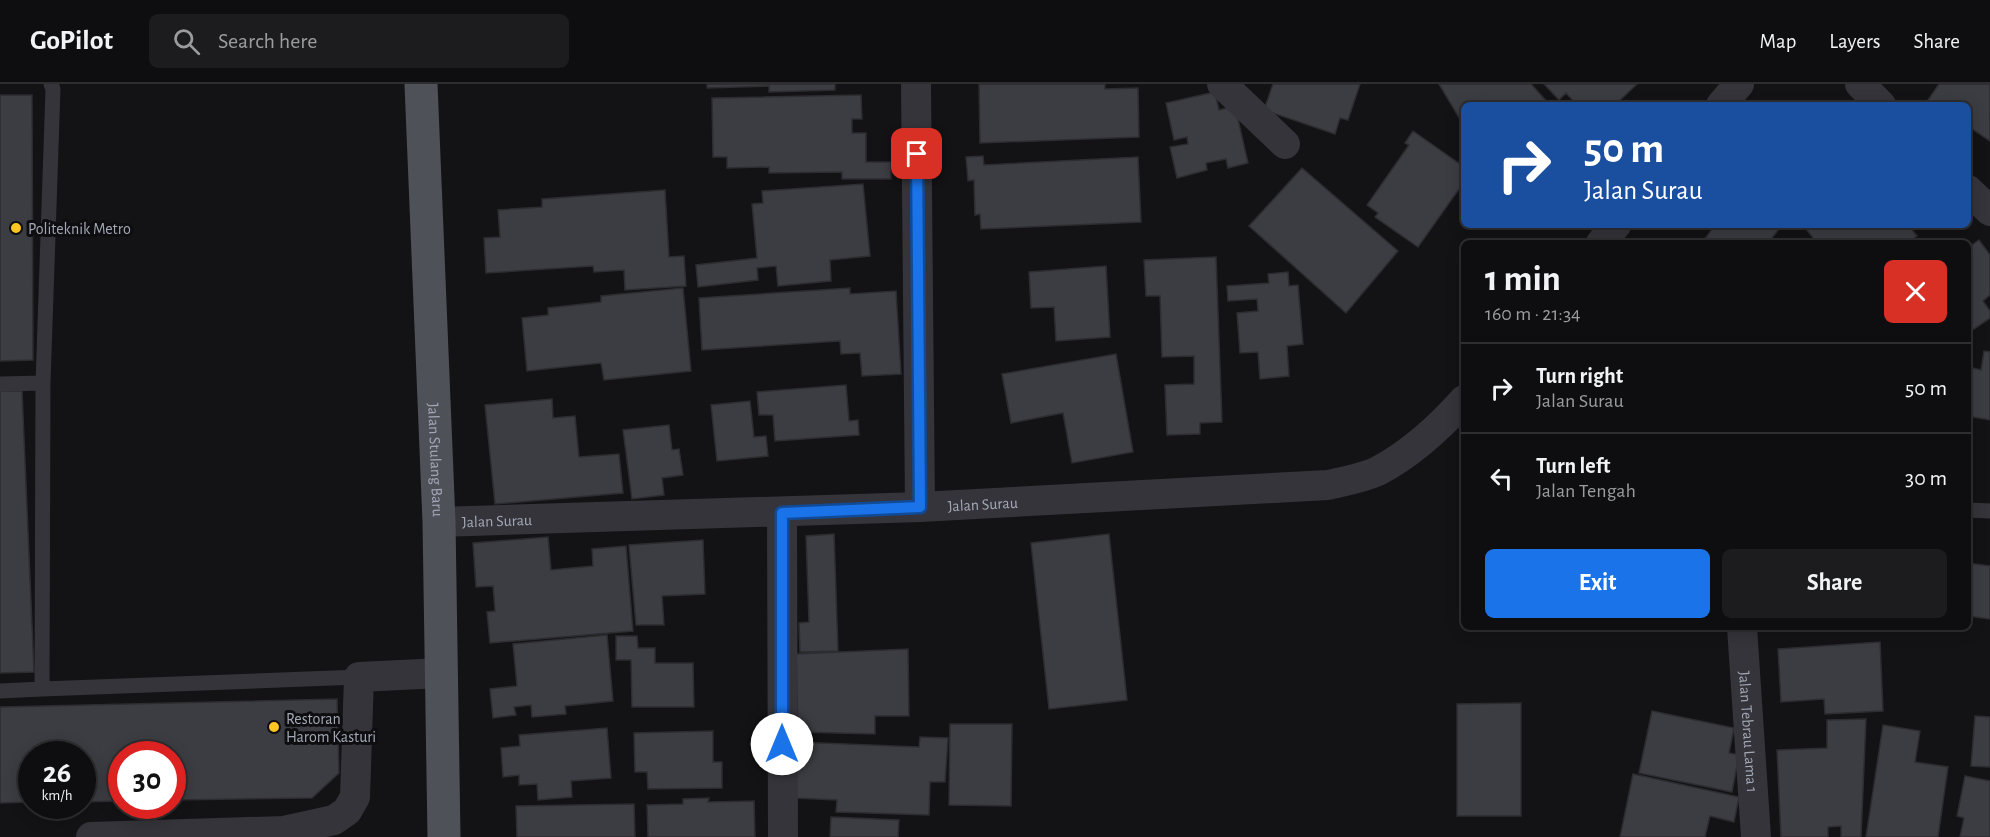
<!DOCTYPE html>
<meta charset="utf-8">
<style>
body{margin:0;font-family:"Alegreya Sans",sans-serif;background:#1c1c1e;color:#f1f3f6;height:100vh;display:flex;flex-direction:column;font-size:22px;white-space:nowrap}
*{box-sizing:border-box;margin:0}
p{font-size:20px;color:#9b9c9f}
.icon{flex:none;width:33px;height:33px;fill:none;stroke:currentColor;stroke-width:2;stroke-linecap:round;stroke-linejoin:round}
.map{position:relative;flex:1;overflow:hidden}
.side{position:absolute;left:1461px;top:156px;width:510px;height:390px;display:flex;flex-direction:column;background:#0e0e10;border-radius:9px;box-shadow:0 3px 15px #0003,0 0 0 2px #2e2e30}
.side>*{flex:none}
.hud{position:absolute;left:1461px;top:18px;width:510px;height:126px;border-radius:9px;box-shadow:0 3px 15px #0003,0 0 0 2px #2e2e30;background:#1a4fa0;color:#fff;overflow:hidden}
.speed{position:absolute;left:18px;top:657px;display:flex;gap:12px;font-size:30px;font-weight:700;text-align:center}
.speed>*{display:grid;place-content:center;width:78px;height:78px;border-radius:50%;background:#0e0e10;box-shadow:0 3px 15px #0003,0 0 0 2px #2e2e30;line-height:1}
.speed small{font-size:15px;font-weight:400}
.speed .limit{border:9px solid #d22;background:#fff;color:#111}
.pin{position:absolute;display:grid;place-items:center;width:51px;height:51px;color:#fff;margin:-26px;border-radius:12px;box-shadow:0 3px 9px #0006}
.me{position:absolute;width:66px;margin:-33px;rotate:0deg;stroke-linejoin:round;filter:drop-shadow(0 0 4px #0008)}
.turn{display:flex;align-items:center;gap:21px;height:126px;padding:0 24px;font-size:27px}
.turn .icon{width:78px;height:78px;stroke-width:2.5}
.turn b{display:block;font-size:42px;line-height:51px}
.round{display:grid;place-items:center;flex:none;width:63px;height:63px;border-radius:9px;background:#1c1c1e}
.summary{display:flex;align-items:center;justify-content:space-between;height:102px;padding:0 24px}
h1{font-size:36px;font-weight:600;line-height:45px}
.cta{display:flex;gap:12px;margin-top:auto;padding:12px 24px}
.cta a{flex:1;height:69px;border-radius:9px;background:#1a73e8;color:#fff;font-size:24px;font-weight:600;line-height:69px;text-align:center}
.cta a+a{background:#1c1c1e;color:#f1f3f6}
ul{padding:0;list-style:none}
li{display:flex;align-items:center;gap:18px;height:90px;padding:0 24px;border-top:2px solid #2e2e30}
li div{flex:1}
li b{display:block;font-size:22px}
li em{font-style:normal}
header{display:flex;align-items:center;gap:36px;box-sizing:border-box;height:84px;padding:0 30px;background:#0e0e10;border-bottom:2px solid #2e2e30}
header strong{font-size:28px}
nav{display:flex;gap:33px;margin-inline-start:auto;font-size:21px}
.search{width:420px;height:54px;background:#1c1c1e;display:flex;align-items:center;gap:15px;box-sizing:border-box;padding:0 21px;border-radius:9px;color:#9b9c9f;font-size:22px}
.map>svg:first-child{display:block}
</style>
<header>
<strong>GoPilot</strong>
<div class="search"><svg class="icon" aria-label="search" viewBox="0 0 24 24"><circle cx="10" cy="10" r="6"/><path d="M15 15l6 6"/></svg>Search here</div>
<nav><a>Map</a><a>Layers</a><a>Share</a></nav>
</header>
<div class="map">
<svg width="1990" height="753" viewBox="0 0 1990 753">
<rect width="100%" height="100%" fill="#131315"/>
<!-- building -->
<path fill="#3c3d42" stroke="#2d2d31" stroke-width="1.5" d="M707 0H835V6L769 8V2L707 4Z
M979 0H1105V5L1138 4 1139 53 980 59Z
M1273 0H1360L1348 36 1340 34 1335 50 1264 26Z
M1439 0H1531L1550 21H1464V42Z
M1544 0H1637L1615 21H1577L1566 9 1559 16Z
M1939 0H1990V57L1968 42V21H1936L1928 16Z
M1215 8 1219 26 1235 22 1248 79 1228 84 1226 75 1206 79 1207 86 1177 94 1170 63 1188 60 1187 53 1174 56 1166 19Z
M0 11H32L33 276 0 277Z
M861 11 862 35H852V49H866V78H891V95H842V88L769 89V83L727 84V73H713L712 14Z
M1413 47 1464 83V98L1418 163 1375 133 1378 129 1367 121 1409 61 1405 59Z
M983 72 984 81 1138 73 1141 138 981 145 980 130 975 131 974 96 968 97 966 73Z
M1302 84 1398 167 1346 229 1249 142Z
M863 100 870 172 830 176 831 197 778 202 776 182 757 184 758 196 698 203 696 181 757 174 752 120 763 119 762 107Z
M665 106 669 173 684 172 686 202 625 206 624 186 594 188 593 182 486 189 484 154 500 153 498 126 542 123V115Z
M1715 141H1772L1778 146 1768 159H1702Z
M1803 141H1908L1917 152 1908 159H1817Z
M1979 156 1990 171V211L1983 217 1990 227V234L1968 249V164Z
M1216 173 1222 338 1200 339V350L1167 351 1165 301 1194 300V272L1162 273 1160 212H1146L1144 176Z
M1106 182 1110 253 1056 257 1054 223 1031 224 1029 188Z
M1288 188 1289 202 1298 201 1303 260 1287 262 1289 292 1260 295 1258 268 1240 269 1237 229 1258 227 1257 215 1228 217 1227 202 1269 199 1268 190Z
M683 204 691 287 604 296 601 279 527 287 522 234 548 231V224L601 218V212Z
M850 204V210L896 207 901 290 862 292 860 269 841 270 840 257 702 266 699 214Z
M1984 267 1990 268V336L1968 332V283L1981 286Z
M1116 270 1133 368 1072 379 1063 329 1011 339 1002 290Z
M846 301 849 337 858 336 859 351 775 357 773 331H759L757 308Z
M0 307H22L34 588 0 589Z
M552 315 553 334 575 332 579 373 619 370 623 409 495 420 485 321Z
M750 317 754 353 766 352 768 372 717 377 711 321Z
M669 341 672 366 679 365 683 391 662 394 664 411 632 415 623 346Z
M834 450 838 567 800 568 799 539 809 538 806 452Z
M1109 450 1127 616 1049 625 1031 459Z
M548 453 551 486 593 482 592 465 626 462 633 547 490 559 487 528 495 527 493 502 476 503 473 459Z
M703 456 705 510 662 512 664 541H636L629 461Z
M1968 479 1990 482V535L1968 532Z
M607 551 613 617 565 622 566 630 532 633 531 621 514 623 516 631 493 634 490 605 517 602 513 560Z
M616 552H637L638 564H655V579H693L694 623H632L631 576H616Z
M1880 558 1883 627 1825 630 1824 615 1781 618 1778 565Z
M908 565 909 632H875V650L798 648 796 570Z
M337 615 339 689 312 714 172 716V670H122V717L82 718V670H32V718L0 719V623Z
M1521 619V732H1457V620Z
M1652 627 1734 644 1729 669 1739 671 1732 708 1639 689Z
M1975 632 1990 633V683L1971 682Z
M1866 635 1861 753H1841V742L1828 743V753H1781L1777 666 1827 664V636Z
M950 640H1012L1011 722 949 721Z
M1883 641 1920 647 1915 678 1948 683 1938 753H1866Z
M607 644 611 694 571 697 572 713 538 716 537 700 519 701V691L503 693 501 664 520 662 519 651Z
M713 647V678H722V704L648 705 647 688H635L634 649Z
M920 653 948 654 945 698H930L929 731 836 728 837 716 795 714 797 658 919 663Z
M1633 690 1739 713 1734 738 1710 732 1705 753H1620Z
M1965 692 1990 697V753H1960L1964 734 1957 732Z
M709 714 708 718 754 717 755 753H648L647 721 683 720V715Z
M634 720 635 753H517L516 722Z
M831 733 899 736 898 753H830Z"/>
<g fill="none" stroke-linecap="round" stroke-linejoin="round">
<!-- lane -->
<path stroke="#34343a" stroke-width="15" d="M51 0 53 5 43 299 42 605 359 593
M0 300 43 299
M1968 426 1990 427
M0 607 42 605"/>
<!-- street -->
<g stroke="#34343a" stroke-width="30">
<path d="M916 0 920 423"/>
<path d="M1222 0 1285 60"/>
<path d="M1860 0 1881 21"/>
<path d="M1721 21 1739 0"/>
<path d="M1968 106 1990 127"/>
<path d="M1601 159 1616 141"/>
<path d="M782 429 783 753"/>
<path id="s1" d="M439 438 920 423 1328 401C1345 397 1363 394 1378 387 1412 369 1439 344 1464 316"/>
<path id="s2" d="M1742 543 1756 753"/>
<path d="M91 753 284 747 334 736 347 727 355 713 359 593 442 589"/>
</g>
<!-- primary -->
<path stroke="#4f5159" stroke-width="33" id="s3" d="M421 0 439 438 444 753"/>
</g>
<g fill="none" stroke-linecap="round" stroke-linejoin="round">
<defs>
<path id="route" d="M782 660V429L920 423 917 70"/>
</defs>
<!-- route casing -->
<use href="#route" stroke="#114b97" stroke-width="15"/>
<!-- route -->
<use href="#route" stroke="#1a73e8" stroke-width="10"/>
</g>
<!-- markers -->
<g fill="#fec622" stroke="#0e0e10" stroke-width="2">
<circle cx="16" cy="144" r="6"/>
<circle cx="274" cy="643" r="6"/>
</g>
<g text-anchor="middle" stroke-width="6" stroke-linejoin="round" paint-order="stroke">
<!-- poi labels -->
<g font-size="16" fill="#a3a8b6" stroke="#0e0e10" text-anchor="start">
<text x="28" y="150">Politeknik Metro</text>
<text x="286" y="640">Restoran<tspan x="286" dy="18">Harom Kasturi</tspan></text>
</g>
<!-- street labels -->
<g font-size="16" fill="#a3a8b6" stroke="#0e0e10">
<text dy="6" stroke="none"><textPath href="#s3" startOffset="376">Jalan Stulang Baru</textPath></text>
<text dy="6" stroke="none"><textPath href="#s1" startOffset="544">Jalan Surau</textPath></text>
<text dy="6" stroke="none"><textPath href="#s1" startOffset="58">Jalan Surau</textPath></text>
<text dy="6" stroke="none"><textPath href="#s2" startOffset="105">Jalan Tebrau Lama 1</textPath></text>
</g>
</g>
</svg>
<div class="speed"><div>26<small>km/h</small></div><div class="limit">30</div></div>
<div class="pin" style="left:917px;top:70px;background:#d93025"><svg class="icon" aria-label="arrive" viewBox="0 0 24 24"><path d="M6 21V4h12l-3 4 3 4H6"/></svg></div>
<svg class="me" style="left:782px;top:660px" viewBox="-20 -20 40 40"><circle r="19" fill="#fff"/><path d="M0-13L10 11 0 6-10 11z" fill="#1a73e8"/></svg>
<div class="hud">
<div class="turn"><svg class="icon" aria-label="right" viewBox="0 0 24 24"><path d="M7 20v-9h11M14 6l5 5-5 5"/></svg><div><b>50 m</b>Jalan Surau</div></div>
</div>
<section class="side">
<div class="summary"><div><h1>1 min</h1><p>160 m · 21:34</p></div><a class="round" style="background:#d93025;color:#fff"><svg class="icon" aria-label="close" viewBox="0 0 24 24"><path d="M6 6l12 12M18 6L6 18"/></svg></a></div>
<ul>
<li><svg class="icon" aria-label="right" viewBox="0 0 24 24"><path d="M7 20v-9h11M14 6l5 5-5 5"/></svg><div><b>Turn right</b><p>Jalan Surau</p></div><em>50 m</em></li>
<li><svg class="icon" aria-label="left" viewBox="0 0 24 24"><path d="M17 20v-9H6M10 6l-5 5 5 5"/></svg><div><b>Turn left</b><p>Jalan Tengah</p></div><em>30 m</em></li>
</ul>
<div class="cta"><a>Exit</a><a>Share</a></div>
</section>
</div>
